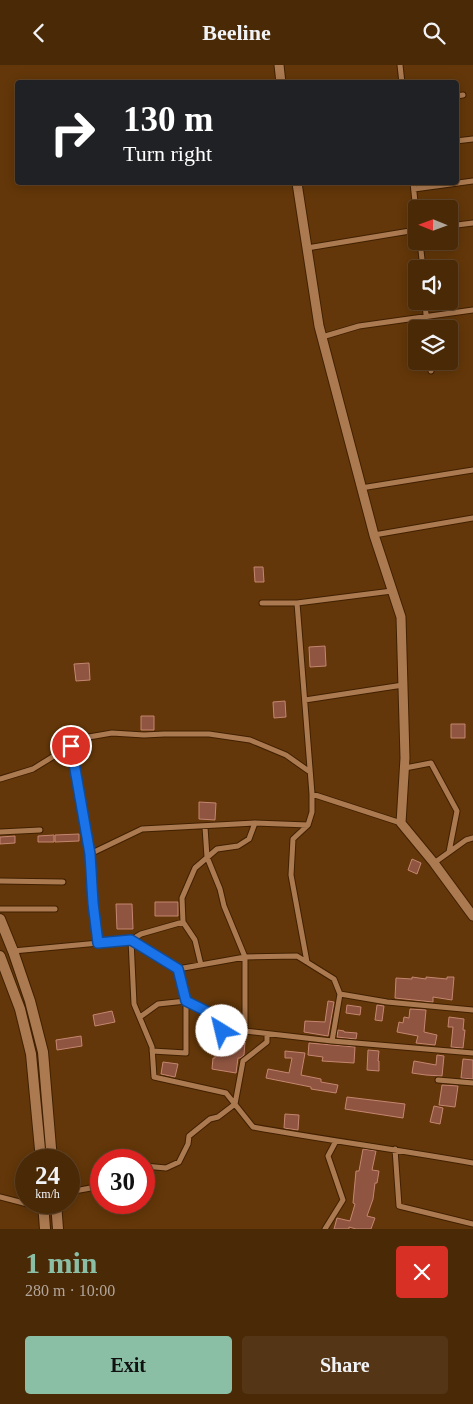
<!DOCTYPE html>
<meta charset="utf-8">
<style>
body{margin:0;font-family:Georgia,serif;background:#543515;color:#f1f3f6;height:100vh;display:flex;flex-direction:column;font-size:19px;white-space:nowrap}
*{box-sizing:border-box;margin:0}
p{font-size:16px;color:#b2a69b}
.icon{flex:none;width:28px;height:28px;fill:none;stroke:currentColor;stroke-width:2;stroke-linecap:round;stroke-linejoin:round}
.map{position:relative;height:1164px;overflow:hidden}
.panel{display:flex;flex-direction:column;background:#4a2907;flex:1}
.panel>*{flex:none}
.guide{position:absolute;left:15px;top:15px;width:444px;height:105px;border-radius:5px;box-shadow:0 2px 12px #0003,0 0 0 1px #614528;background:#202124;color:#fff;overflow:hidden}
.needle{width:32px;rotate:271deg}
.buttons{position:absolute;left:408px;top:135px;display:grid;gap:10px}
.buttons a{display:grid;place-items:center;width:50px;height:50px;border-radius:5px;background:#4a2907;box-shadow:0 2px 12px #0003,0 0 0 1px #614528;font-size:25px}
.speed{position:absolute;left:15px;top:1084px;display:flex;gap:10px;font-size:25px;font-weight:700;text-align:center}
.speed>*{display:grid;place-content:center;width:65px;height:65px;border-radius:50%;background:#4a2907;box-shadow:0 2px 12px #0003,0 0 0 1px #614528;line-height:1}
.speed small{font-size:12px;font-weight:400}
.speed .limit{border:8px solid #d22;background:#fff;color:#111}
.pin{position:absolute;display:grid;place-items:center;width:42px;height:42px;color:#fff;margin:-21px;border:2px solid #fff;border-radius:50%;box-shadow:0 1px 5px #0007}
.me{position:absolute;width:55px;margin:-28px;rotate:324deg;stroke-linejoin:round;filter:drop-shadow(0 0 4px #0008)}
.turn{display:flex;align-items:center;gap:18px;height:105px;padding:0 25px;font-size:22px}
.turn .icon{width:65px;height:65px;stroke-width:2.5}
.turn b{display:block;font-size:35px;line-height:42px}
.round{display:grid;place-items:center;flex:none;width:52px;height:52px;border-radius:5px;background:#543515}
.overview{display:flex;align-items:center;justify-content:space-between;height:85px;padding:0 25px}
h1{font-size:30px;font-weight:800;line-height:38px;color:#8abfa5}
.cta{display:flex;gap:10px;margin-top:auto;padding:10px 25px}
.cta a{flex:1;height:58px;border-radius:5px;background:#8abfa5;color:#111;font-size:20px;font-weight:800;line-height:58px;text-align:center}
.cta a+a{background:#543515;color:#f1f3f6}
header{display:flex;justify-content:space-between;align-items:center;height:65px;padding:0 25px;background:#4a2907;font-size:22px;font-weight:800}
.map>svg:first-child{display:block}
</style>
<header><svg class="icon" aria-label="back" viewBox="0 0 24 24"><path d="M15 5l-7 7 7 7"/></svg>Beeline<svg class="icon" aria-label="search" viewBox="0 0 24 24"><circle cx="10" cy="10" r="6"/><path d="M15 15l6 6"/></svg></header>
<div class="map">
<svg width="473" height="1164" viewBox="0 0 473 1164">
<rect width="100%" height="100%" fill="#633709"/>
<!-- building -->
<path fill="#8f5540" stroke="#c58671" d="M254 502H263L264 517H255Z
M325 581 326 601 310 602 309 582Z
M89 598 90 615 76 616 74 599Z
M285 636 286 652 274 653 273 637Z
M141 651H154V665H141Z
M451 659H465V673H451Z
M199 737 216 738 215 755 199 754Z
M79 769V776L55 777V770Z
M54 770V777H38V771Z
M15 771V778L0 779V772Z
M412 794 421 798 417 809 408 805Z
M155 837H178V851H155Z
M116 839H132L133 864H117Z
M412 912 426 914V912L447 914V912H454L452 935 433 932V937L395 933 396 913 412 914Z
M328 936 334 937 328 971 304 967 305 956 325 957Z
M347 940 361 942 360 950 346 948Z
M377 940 384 941 382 956 375 955Z
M410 944 426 945 424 967 437 970 435 980 416 978 418 971 397 967 399 957 403 958 404 952 409 953Z
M112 946 115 957 95 961 93 950Z
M449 952 464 954 463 965H465L463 983 451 982 453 962H448Z
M338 965 344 966V967L357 968 356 974 337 972Z
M81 971 82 981 57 985 56 975Z
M215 976 245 977 244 990 240 993H238L236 1008 212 1004 213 993H215Z
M309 978 355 982 354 998 322 996 323 992 308 990Z
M368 985 379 986 378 996H379V1006L367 1005Z
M285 986 305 988 301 1010 321 1014V1017L338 1020 336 1028 311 1024V1022L266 1013 268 1004 289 1008 292 993H285Z
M437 990 444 991 442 1011 426 1010 412 1008 414 996 436 1000Z
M463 994 473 995V1014L461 1013Z
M163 997 178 999 175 1012 161 1009Z
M442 1020 458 1021 455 1042 439 1040Z
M347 1032 405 1039 403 1053 345 1044Z
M434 1041 443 1043 440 1059 430 1057Z
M285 1049 299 1050 298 1065 284 1063Z
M363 1084 376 1086 372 1105 379 1106 377 1118H375L373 1134 367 1151 375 1153 371 1164H356L349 1162V1164H334L337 1153 350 1156 355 1139 353 1138 356 1106H359Z"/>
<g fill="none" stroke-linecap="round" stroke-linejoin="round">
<defs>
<path id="minor" d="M400 0 402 18
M456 31 463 30
M456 76 473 74
M413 118 416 146
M414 124 473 116
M449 161 473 158
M420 176 423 204
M307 183 416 165
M425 236 427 264
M322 272 359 261 473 245
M430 296 431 306
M361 423 473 405
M374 470 473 453
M262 538H297L312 729V747L308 760 293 774 291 810 307 897
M297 538 392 526
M305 635 403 620
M71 681 90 789 142 764 255 758 308 760
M405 703 431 698 457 746 449 787
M0 714 33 704 83 673 112 668 144 670 164 669H209L250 675 286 690 310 707
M312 729 401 758
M0 767 40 765
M90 789 93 838 98 878
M434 798 466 775 473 773
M0 816 63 817
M0 844H55
M183 857 141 869 131 875 178 904 245 892 224 841 220 824 207 792 205 762
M13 886 131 875 134 939 152 982 154 1012 226 1028 253 1062C326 1075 400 1085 473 1098
M201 900 195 875 183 857 182 833 195 803 217 784 238 781 249 774 255 758
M178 904 186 936 218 952 222 966H245
M473 945 387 937 340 929 332 976 473 988
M140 952 158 939 186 936V988L152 986
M332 976 245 966V892L297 891 334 914 340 929
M438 1015 473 1018
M395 1084 399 1141 473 1159
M144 1101 166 1103 179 1097 188 1079 189 1071 210 1054 218 1052 235 1039 243 996 267 977V969
M69 1127 96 1122 101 1119
M0 1132 43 1143
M325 1164 343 1135 328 1091 336 1076"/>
<path id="tertiary" d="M279 0 281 18
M297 118 319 261 374 470 401 552 405 693 401 758 434 798 473 851"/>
<path id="secondary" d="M0 854 13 886 30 936 43 987 52 1095
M0 891 20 944 31 989 41 1095
M43 1138 45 1164
M56 1138 58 1164"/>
</defs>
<!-- minor casing -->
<use href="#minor" stroke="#412000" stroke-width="7"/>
<!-- tertiary casing -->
<use href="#tertiary" stroke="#412000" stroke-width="11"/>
<!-- secondary casing -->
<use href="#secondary" stroke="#412000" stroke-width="12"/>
<!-- minor -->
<use href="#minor" stroke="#ac7a51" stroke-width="5"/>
<!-- tertiary -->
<use href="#tertiary" stroke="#ac7a51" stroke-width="9"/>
<!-- secondary -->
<use href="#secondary" stroke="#ac7a51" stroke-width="10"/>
</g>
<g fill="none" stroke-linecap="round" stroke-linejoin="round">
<defs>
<path id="route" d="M71 681 90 789 93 838 98 878 131 875 178 904 186 936 218 952 222 966"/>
</defs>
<!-- route casing -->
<use href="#route" stroke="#114b97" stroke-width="12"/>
<!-- route -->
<use href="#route" stroke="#1a73e8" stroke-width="9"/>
</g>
</svg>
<div class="buttons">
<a><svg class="needle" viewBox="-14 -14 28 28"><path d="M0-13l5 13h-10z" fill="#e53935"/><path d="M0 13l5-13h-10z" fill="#b2a69b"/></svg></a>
<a><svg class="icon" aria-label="sound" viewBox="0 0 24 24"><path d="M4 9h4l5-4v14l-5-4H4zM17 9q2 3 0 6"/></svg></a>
<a><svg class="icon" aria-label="layers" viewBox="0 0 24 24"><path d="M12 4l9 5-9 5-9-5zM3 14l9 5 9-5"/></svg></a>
</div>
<div class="speed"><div>24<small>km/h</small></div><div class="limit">30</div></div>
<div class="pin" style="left:71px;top:681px;background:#d93025"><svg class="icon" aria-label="arrive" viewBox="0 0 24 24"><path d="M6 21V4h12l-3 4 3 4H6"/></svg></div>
<svg class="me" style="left:222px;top:966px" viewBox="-20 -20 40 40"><circle r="19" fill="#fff"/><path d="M0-13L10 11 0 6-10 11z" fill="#1a73e8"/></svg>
<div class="guide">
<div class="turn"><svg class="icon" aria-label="right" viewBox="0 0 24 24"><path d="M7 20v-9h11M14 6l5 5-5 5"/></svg><div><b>130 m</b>Turn right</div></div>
</div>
</div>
<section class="panel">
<div class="overview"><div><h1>1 min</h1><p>280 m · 10:00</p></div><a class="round" style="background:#d93025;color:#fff"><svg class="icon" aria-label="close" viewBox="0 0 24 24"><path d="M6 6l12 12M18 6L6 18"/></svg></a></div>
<div class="cta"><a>Exit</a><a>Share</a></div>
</section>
